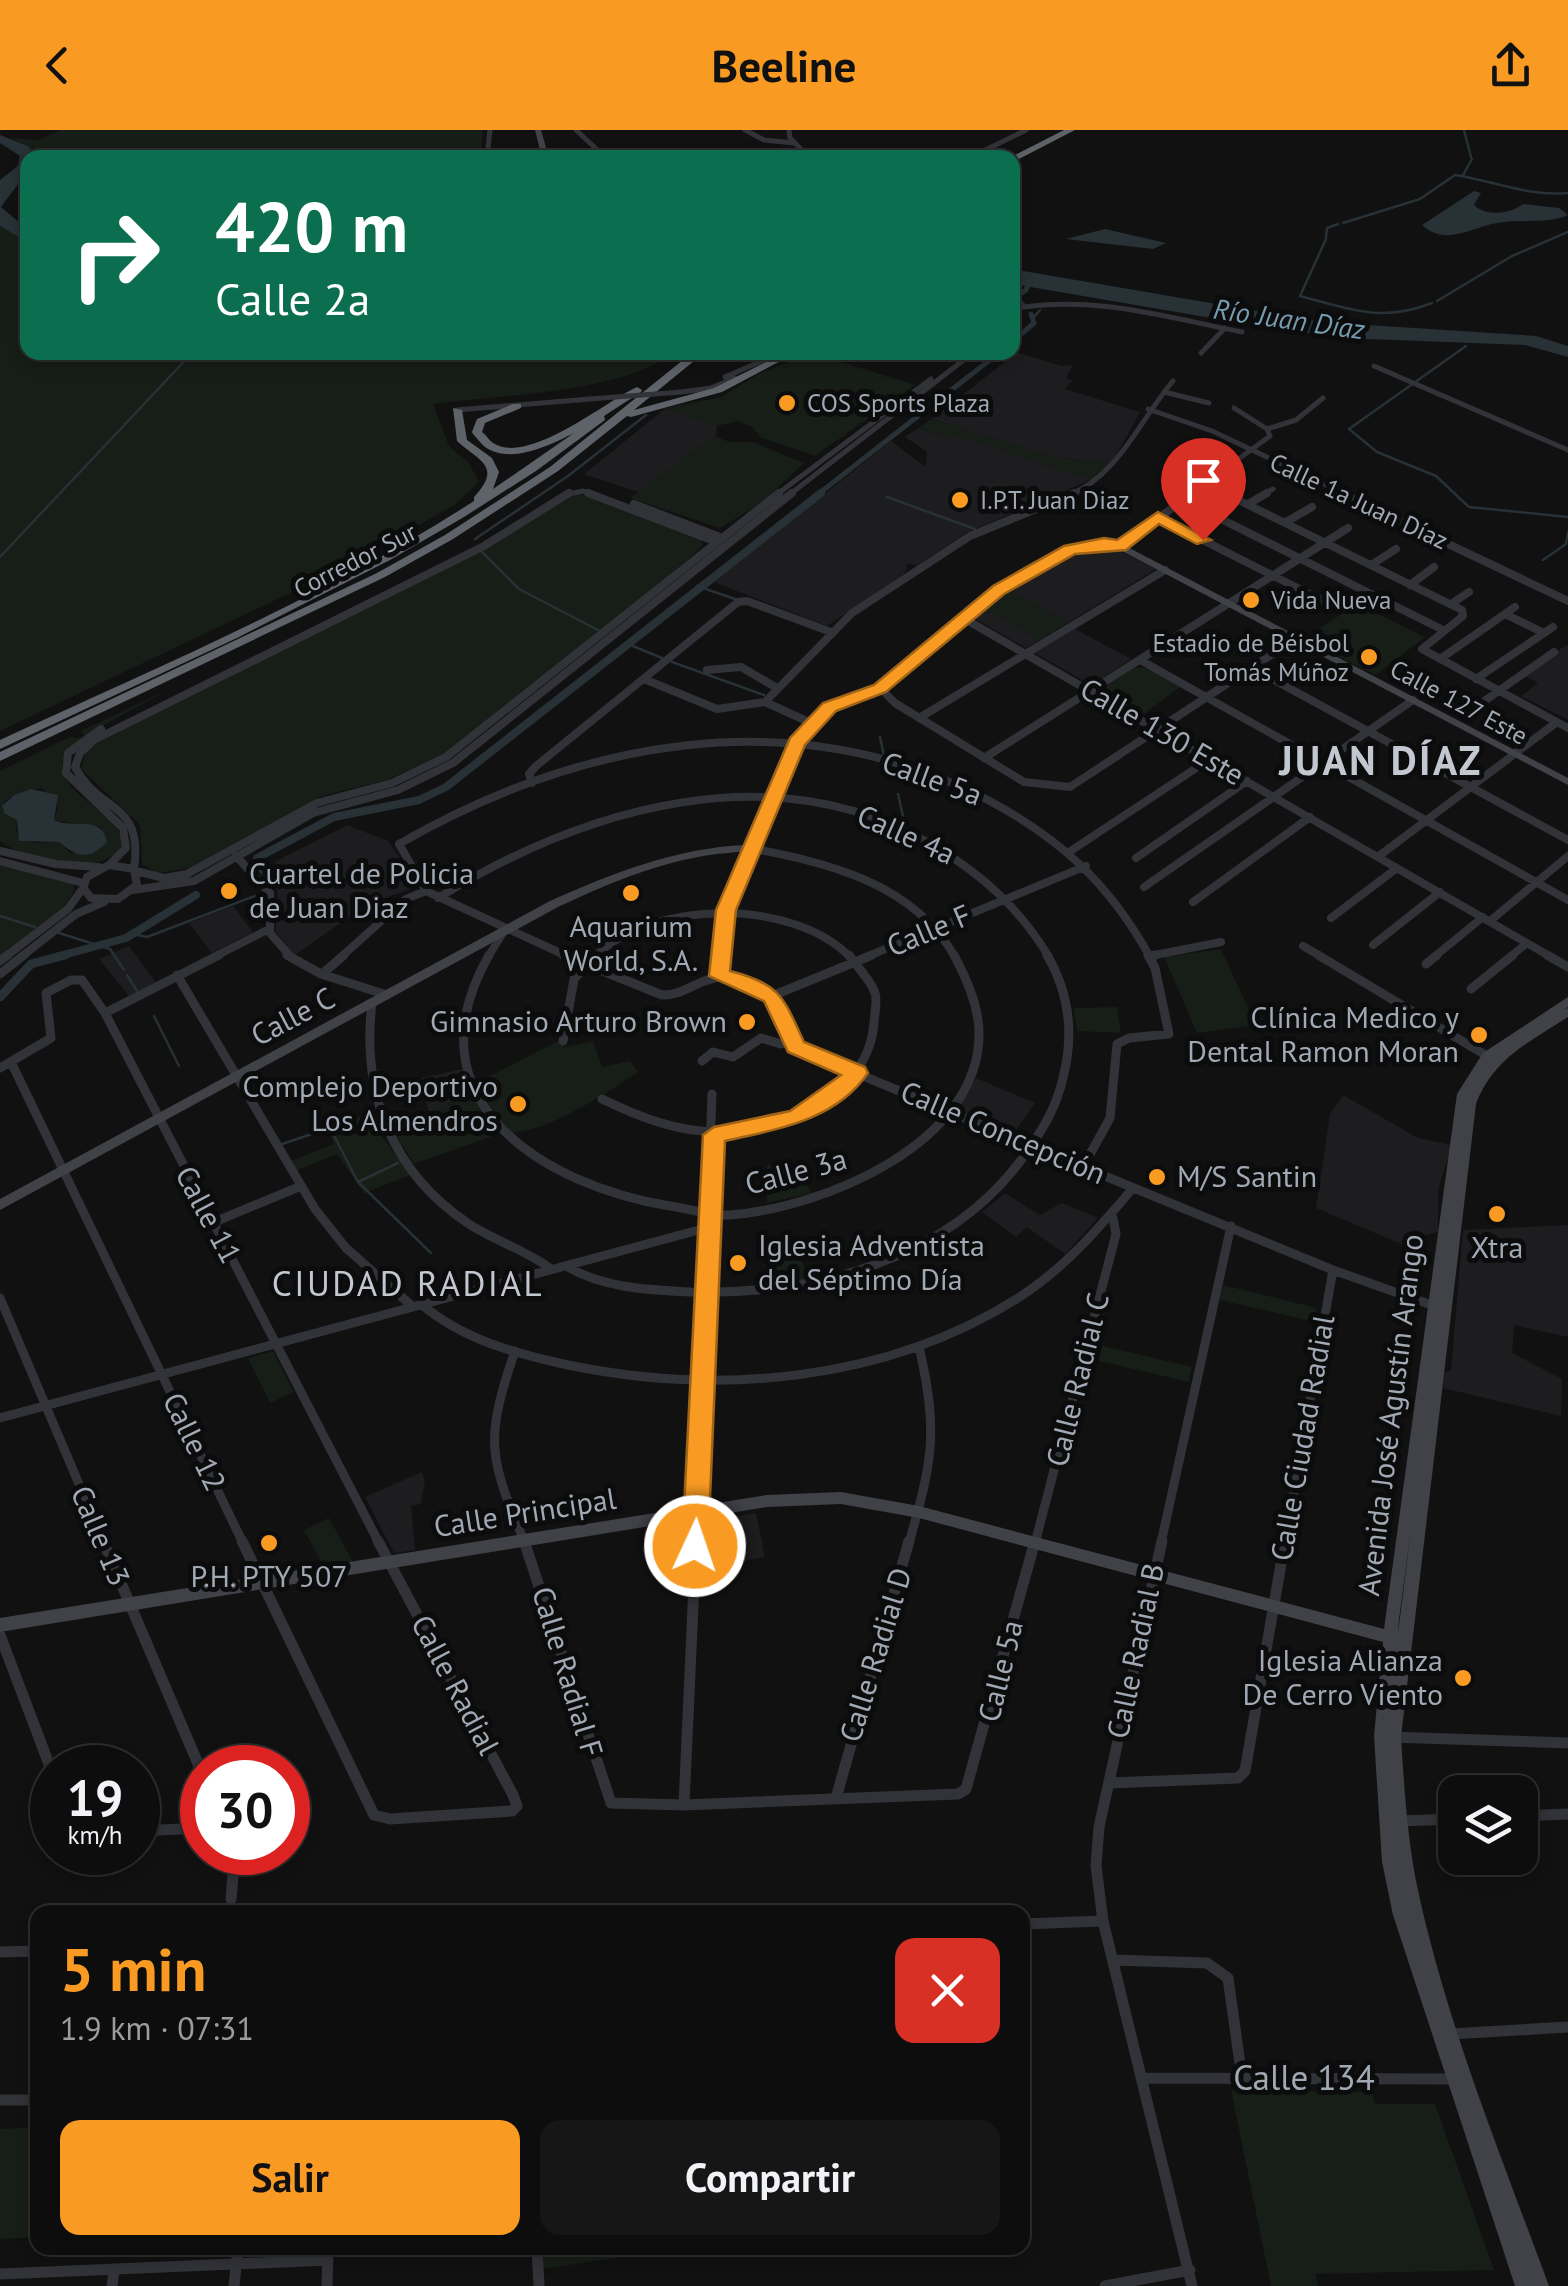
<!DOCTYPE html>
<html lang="es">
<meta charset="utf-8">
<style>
body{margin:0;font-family:"PT Sans",sans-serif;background:#161617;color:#f1f3f6;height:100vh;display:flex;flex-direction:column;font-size:38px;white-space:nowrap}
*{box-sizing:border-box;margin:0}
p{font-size:32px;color:#9a9c9e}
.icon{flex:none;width:55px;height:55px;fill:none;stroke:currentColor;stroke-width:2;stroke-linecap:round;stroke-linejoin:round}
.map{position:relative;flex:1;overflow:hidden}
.panel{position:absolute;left:30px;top:1775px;width:1000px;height:350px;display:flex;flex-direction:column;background:#0d0d0e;border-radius:20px;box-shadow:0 5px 15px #0003,0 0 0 2px #2d2d2e}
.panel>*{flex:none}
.banner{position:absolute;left:20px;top:20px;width:1000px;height:210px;border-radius:20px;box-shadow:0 5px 15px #0003,0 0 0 2px #2d2d2e;background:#0b6e4f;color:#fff;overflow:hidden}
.buttons{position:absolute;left:1438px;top:1645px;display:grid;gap:20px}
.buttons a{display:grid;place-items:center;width:100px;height:100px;border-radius:20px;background:#0d0d0e;box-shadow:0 5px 15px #0003,0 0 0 2px #2d2d2e;font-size:50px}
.speed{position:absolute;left:30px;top:1615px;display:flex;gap:20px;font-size:50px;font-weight:700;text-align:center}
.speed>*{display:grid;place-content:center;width:130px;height:130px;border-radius:50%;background:#0d0d0e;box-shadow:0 5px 15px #0003,0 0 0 2px #2d2d2e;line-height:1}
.speed small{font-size:25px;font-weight:400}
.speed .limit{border:15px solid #d22;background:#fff;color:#111}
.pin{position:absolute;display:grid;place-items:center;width:85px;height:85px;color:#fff;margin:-102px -42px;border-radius:50% 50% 50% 0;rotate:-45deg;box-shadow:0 0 10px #0007}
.pin .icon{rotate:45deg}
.me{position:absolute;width:110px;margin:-55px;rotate:3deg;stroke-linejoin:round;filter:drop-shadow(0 0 8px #0008)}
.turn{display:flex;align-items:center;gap:35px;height:210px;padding:0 30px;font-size:45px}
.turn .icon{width:130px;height:130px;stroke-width:2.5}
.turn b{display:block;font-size:70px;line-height:85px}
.round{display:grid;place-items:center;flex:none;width:105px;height:105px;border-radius:20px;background:#161617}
.headline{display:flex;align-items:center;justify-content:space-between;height:170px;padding:0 30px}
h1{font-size:60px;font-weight:600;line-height:75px;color:#f99b23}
.primary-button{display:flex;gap:20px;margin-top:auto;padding:20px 30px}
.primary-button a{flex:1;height:115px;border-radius:20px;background:#f99b23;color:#111;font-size:40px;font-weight:600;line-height:115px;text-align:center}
.primary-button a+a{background:#161617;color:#f1f3f6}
header{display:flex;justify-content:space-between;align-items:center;height:130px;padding:0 30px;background:#f99b23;color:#111;font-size:45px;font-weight:600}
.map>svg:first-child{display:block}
</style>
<header><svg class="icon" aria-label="back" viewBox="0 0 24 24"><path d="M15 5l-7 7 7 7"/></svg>Beeline<svg class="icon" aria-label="share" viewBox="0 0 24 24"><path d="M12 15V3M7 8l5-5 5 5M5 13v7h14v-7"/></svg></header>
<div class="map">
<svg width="1568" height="2156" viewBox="0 0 1568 2156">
<rect width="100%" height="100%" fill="#111112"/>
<!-- built -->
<path fill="#1d1d1f" d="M1017 222 1061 236 1073 235 1066 248 1073 250 1065 259 1140 282 1112 333 1052 327 932 289Z
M666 278 717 296 716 305 641 363 584 344Z
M918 298 952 309 958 305 1063 341 1095 348 968 402 916 436 908 433 904 444 827 496 714 452 891 311 926 337 927 322 905 307Z
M1111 417 1156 439 1026 518 972 487 1020 449 1076 419Z
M1075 499 1131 529 1091 555 1035 523Z
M1566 515 1568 516V590L1521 566 1538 553 1524 545Z
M347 695 388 711 419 756 368 774 295 825 275 801 278 759 292 752 278 742 275 732Z
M233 776 253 802 212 823 189 793Z
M129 816 156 852 129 866 99 829Z
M463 939 472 963 429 983 420 948Z
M976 948 1035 973 1013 1004 957 980Z
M1343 965 1418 1008 1452 1015 1438 1060V1102L1418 1107 1420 1122 1316 1078 1330 984Z
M1005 1063 1040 1085 1062 1073 1098 1088 1065 1124 1027 1097 1016 1107 982 1082Z
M1568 1095V1207L1514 1195 1512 1223 1562 1249 1561 1286 1443 1258 1444 1243 1451 1240 1463 1100Z
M422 1342 425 1352 421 1374 411 1376 415 1420 394 1423 365 1367Z
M756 1383 765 1427 702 1438 703 1392Z"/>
<!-- green -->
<path fill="#171d17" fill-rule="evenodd" d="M61 0H483L480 28H35L28 16 10 8 39 10Z
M0 96 27 112 28 222 674 223C620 263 501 265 433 274L449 316 469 333 479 352 456 374 351 434 0 601Z
M813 223 915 255 815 326 760 307 752 297 738 291 717 296 666 278 721 267 760 243Z
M932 289 1052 327 1112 333 1095 348 1063 341 958 305 952 309 918 298Z
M714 306 730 312H753L804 333 760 374 720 398 630 368Z
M578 363 701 408 703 416 617 490 441 626 387 650 322 666 193 738 156 743 142 734 140 695 81 639 87 618 492 416 565 367Z
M1007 459 1068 492 1040 510 983 478Z
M1357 474 1425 507 1376 545 1303 509Z
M1133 538H1146L1180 557 1144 584 1138 583 1101 560Z
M171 558 81 608 62 632C62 670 118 678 124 714 101 750 28 732 0 711V641L72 606 76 609 84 605 81 601ZM42 658 58 678 54 690 101 697 96 722 70 723 59 712 32 713 16 702 17 690 2 680 5 671 22 661Z
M0 734 73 754 75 759 66 776 0 827Z
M1221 819 1256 895 1197 903 1164 827Z
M1117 877 1121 903 1077 901 1074 878Z
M558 911 565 917 593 911 602 937 630 931 638 942C602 966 543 1006 501 1003L414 1034 392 999 472 963 478 952Z
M371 983 380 1004 411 1045 364 1063 337 1024 297 1040 291 1031 334 1014 328 995Z
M791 1031 812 1063 767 1073V1035Z
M796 1113 808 1150 764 1155 765 1118Z
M1223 1155 1317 1178 1315 1192 1220 1170Z
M1095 1214 1192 1237 1189 1252 1091 1229Z
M273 1221 294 1262 270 1273 248 1228Z
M329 1388 353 1432 323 1435 304 1400Z
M1231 1960 1372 1962 1375 1974H1435L1494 2140 1315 2144 1318 2156H1271Z
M37 1997V2107L0 2109V1999Z
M541 2118H682L542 2139Z"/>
<!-- water -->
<path fill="#273136" d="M0 5 28 16 35 27 28 28 27 42 1 77 27 99V112L0 96V50L18 36 20 26 0 13Z
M1474 61 1481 63 1474 75C1486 87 1510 84 1523 74L1559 78 1568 85C1546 95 1520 88 1497 93 1472 97 1446 117 1422 95Z
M1105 99 1166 113 1153 119 1066 109Z
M1012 139 1322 192 1536 206 1568 216V227L1525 215 1342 208 1264 197 1013 154Z
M31 659 58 665 54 690C74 700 101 683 107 712 88 732 76 726 59 712L19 711 17 690 4 683 2 676 14 665Z"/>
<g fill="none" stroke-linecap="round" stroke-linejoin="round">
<!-- stream -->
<path stroke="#273136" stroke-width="2.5" d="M1464 0 1471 27
M1463 45 1472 29
M1343 93 1420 69 1455 45C1494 51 1530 67 1568 63
M1326 107 1327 98 1338 94
M1326 109 1300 166C1350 179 1381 193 1432 173
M1437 171 1512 126 1568 102
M1034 187 1040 180
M1466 216 1349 299 1377 322 1436 346 1469 377 1568 387
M887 367 975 399
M475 409 568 346 646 285
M482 422 519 459 598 500
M0 427 193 222
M1543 430 1566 414 1568 402
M697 456 735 469
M628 514 662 528
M672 532 764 565
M880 607 884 626
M898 664 905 695
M0 786 35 797
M59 803 110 819 124 840
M133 804 147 807 260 764
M127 845 137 861
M154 886 179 936
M282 1014 330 998 358 1052 398 1033
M358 1052 431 1123"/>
<!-- canal-far2 -->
<path stroke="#273136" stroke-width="5" d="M1023 175 1015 167 1026 160 1031 148
M1012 212 1034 193 1031 184
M817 365 1000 222"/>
<!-- canal-far1 -->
<path stroke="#273136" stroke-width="8" d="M277 755 257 734V728L334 687 419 670 446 657 821 363
M56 827 126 808 196 765"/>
<!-- canal -->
<path stroke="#273136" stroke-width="9" d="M0 867 31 834 65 825"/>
<!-- street-far3 -->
<path stroke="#323338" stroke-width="5" d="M576 0 606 28
M745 0 764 10 794 13
M789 0 790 8 804 22
M487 28 490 0
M969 28 1026 0
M1012 192 1018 187 1012 179C1091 164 1165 187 1242 202
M1201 223 1225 198
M773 232 798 222
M1374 236 1568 320
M725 247 780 223
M681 262 711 258 735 248
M1164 262 1209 273
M1148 279 1212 301 1347 365
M457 280 590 269
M1267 299 1296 290 1323 268
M1189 330 1170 350 1191 360
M1202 352 1229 365
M564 365 583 361 594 365
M776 365 931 249
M789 365 974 222
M1069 365C1119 345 1139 291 1173 251
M1189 365 1270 306 1267 299 1234 278
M1262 365 1273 359"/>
<!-- street-far2 -->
<path stroke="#323338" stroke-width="8" d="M588 363 717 412
M1224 363 1462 480 1463 486 1422 519 1568 598
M1341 363 1568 471
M1181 369 1443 500
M634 374 720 407
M1248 374 1267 363
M1157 387 1337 478
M1286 392 1312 377
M1120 416 1193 363
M1371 435 1396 419
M1410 455 1434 437
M1451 474 1469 462
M1505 484 1544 503
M963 488 1551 827
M1440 529 1515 477
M1140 530 1568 770
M1252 538 1568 710
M707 540 741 537 777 558
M644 549 717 579 765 572 852 483 970 406 1075 363
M1476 549 1553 497
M880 558 895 573 1024 652 1070 657 1295 509
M765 572 811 593
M1483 572 1554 522
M919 588 1165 440
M101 599 68 623 66 643 123 698 126 718 109 735
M984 628 1348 398
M532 653 529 644 536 636 738 472 747 471 831 502
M0 721 56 734 98 737
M1069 722 1210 629
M236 726 270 763V803L291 827
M1379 726 1557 592
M1136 728 1247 651
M0 731 83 753
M109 735 134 739 137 755 118 769 91 768 83 758 87 747Z
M134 739C144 671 100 684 75 637L80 623 94 610 484 416 569 363
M136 741 164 748 187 744 317 673 392 653 446 627 779 363
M1144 757 1413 570
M133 760 194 751 313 683 398 660 453 633 792 363
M438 768C586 677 776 621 936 717 984 746 1020 779 1049 827
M1193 772 1310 687
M1331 788 1397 738
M1490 791 1568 726
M1373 815 1440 762
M1303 816 1322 827
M1150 826 1221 812
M5 827 68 779 83 758
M21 827 76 784 104 772
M214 827 269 799
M341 827 406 769 426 761
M488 827 503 803
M569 827 426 761 399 714C580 610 792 570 984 668 1059 707 1109 753 1150 827
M595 827C651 769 793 768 850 827
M721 827 722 797 749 718C826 732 914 753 955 827
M866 827 1086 736
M1434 827 1483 787
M1510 827 1527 813"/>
<!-- street-far1 -->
<path stroke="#323338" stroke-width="9" d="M287 825 321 844 387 865
M489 825C406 970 542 1055 670 1076 690 1079 711 1086 730 1085 822 1078 980 1014 979 903 979 876 966 848 954 825
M563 825 662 865C684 866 699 848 721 847 774 845 775 899 810 924L1083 1037
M1318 825 1492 929
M1547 825 1568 837
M1150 826 1156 825
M0 831 8 825
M1426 834 1437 825
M0 844 24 825
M322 844 344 825
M177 845 315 1079 346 1118 412 1176
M720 846 721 825
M1471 859 1513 825
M772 866 872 825
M372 873C361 963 392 1043 469 1094 495 1111 526 1120 551 1139
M105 883 219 825
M563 911 574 849 597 825
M702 931 713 922 733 927 761 908 781 914 791 911
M11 932 243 1413
M0 938 51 908 46 863 71 850H82L105 883 379 1413
M602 969C639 987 677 1002 719 1002 784 1002 868 966 874 893 874 885 878 871 875 863 871 850 856 836 849 825
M1083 1037 1333 1140 1440 1178
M1083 1037 1110 988 1117 914 1129 908 1169 904 1155 838 1148 825
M212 1093 301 1056
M566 1136C603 1158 648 1160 691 1162 816 1165 952 1130 1027 1022 1044 997 1056 978 1063 948 1074 905 1070 864 1047 825
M0 1168 104 1413
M421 1174C462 1209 516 1224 568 1235 718 1266 885 1252 1018 1168 1064 1139 1098 1099 1133 1058
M515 1221C484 1311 489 1328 525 1413
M0 1288 710 1097
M696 1413 712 964
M909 1413C932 1332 939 1302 919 1217
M1035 1413 1116 1104 1113 1088
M1161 1413 1231 1096
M1285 1413 1333 1140"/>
<!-- street -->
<path stroke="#323338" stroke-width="11" d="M103 1411 202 1643
M242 1411 374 1685 390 1689 512 1681 517 1676 513 1665 378 1411
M524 1411 611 1673 684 1675 958 1664 966 1659 1035 1411
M1162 1411 1099 1697 1096 1736 1103 1791 1192 2156
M0 1505 52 1642
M1390 1607 1568 1613
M1109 1653 1238 1648 1245 1641 1285 1411
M836 1668 909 1411
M684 1675 696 1411
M1520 1686 1568 1684
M1400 1691 1455 1689
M138 1701 202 1698
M231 1769 235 1722
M1022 1794 1103 1791
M0 1822 38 1821
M1113 1830 1207 1833 1228 1848 1242 1948
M1451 1904 1568 1897
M1141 1948 1458 1949
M0 1970H38
M537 2118 539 2156
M0 2144 328 2130
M112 2156 114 2141
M234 2156 238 2118
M327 2156 328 2118
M1105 2156 1190 2140"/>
<!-- secondary -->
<path fill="#404248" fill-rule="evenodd" d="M535 0H541L549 28H542Z
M1120 413 1568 648V655L1118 419 1081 420 1022 449 913 531 883 560 851 569 825 586 801 613 753 720C735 723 716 723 698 727 649 736 603 756 558 777L0 1080V1069L550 771C613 743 676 718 745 715L791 612 817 582 845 565 877 556 907 527 1016 445 1076 415Z
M1568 867V877L1565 879 1568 878V887C1529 912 1493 929 1476 974L1401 1607C1404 1655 1407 1703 1416 1751 1445 1890 1500 2023 1549 2156H1515L1393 1785 1382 1732 1374 1606 1383 1512 919 1388 841 1374 767 1377 0 1502V1488L767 1365 841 1362 919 1376 1384 1499 1457 964 1483 923ZM1411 1401 1398 1503 1399 1489Z"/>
<!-- highway -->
<path fill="#5e6269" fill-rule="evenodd" d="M1064 0H1075L1015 31 1009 28Z
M693 222H705L634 280 714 258 776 227 784 229 722 262 631 287 627 286 558 341 453 409 385 447 0 631V622L377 443 445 405 550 337Z
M637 257 642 260 641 262 604 286 605 290 536 341 464 387 390 430 237 508 0 619V610C160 536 325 467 474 371V367C503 336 479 331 457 311L453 278 462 280 467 310 492 328 499 342 493 359 574 303C550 315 511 335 485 317 480 313 477 308 473 304L472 302 477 289 513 274H521V278L485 293 482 302C486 305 489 310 493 313 528 336 606 271 637 257Z"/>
<!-- street-bridge -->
<path stroke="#323338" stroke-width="5" d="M590 269 681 262"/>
</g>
<!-- route -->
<path fill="#f99b23" stroke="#a26517" stroke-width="2.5" d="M1158 382 1211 410 1197 414 1159 394 1126 420 1075 424 1004 464 886 562 836 581 805 615 736 780 730 841C781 854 783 867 804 912L865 937 868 943C835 991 777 999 725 1011L708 1416 704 1423H686L682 1416 703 1005 714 997 790 981 841 945 788 922 764 871 709 846 716 780 790 608 823 573 874 555 993 456 1064 416 1104 408 1117 410Z"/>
<!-- markers -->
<g fill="#f99b23" stroke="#0c0c0d" stroke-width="4">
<circle cx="787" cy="273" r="10"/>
<circle cx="960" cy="370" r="10"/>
<circle cx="1251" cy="470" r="10"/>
<circle cx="1369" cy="527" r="10"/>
<circle cx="229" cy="761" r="10"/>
<circle cx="631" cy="763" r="10"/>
<circle cx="747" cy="892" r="10"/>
<circle cx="1479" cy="905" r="10"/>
<circle cx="518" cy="974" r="10"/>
<circle cx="1157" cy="1047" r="10"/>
<circle cx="1497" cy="1084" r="10"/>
<circle cx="738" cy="1133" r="10"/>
<circle cx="269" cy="1413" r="10"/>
<circle cx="1463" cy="1548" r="10"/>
</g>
<g text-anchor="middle" stroke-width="10" stroke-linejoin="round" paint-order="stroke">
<!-- far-poi labels -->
<g font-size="25" fill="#a1a9b4" stroke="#0c0c0d" text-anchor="start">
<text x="807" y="282">COS Sports Plaza</text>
<text x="980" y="379">I.P.T. Juan Diaz</text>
<text x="1271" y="479">Vida Nueva</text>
<text x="1349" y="522" text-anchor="end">Estadio de Béisbol<tspan x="1349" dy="29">Tomás Múñoz</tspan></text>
</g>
<!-- far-street labels -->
<g font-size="25" fill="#a1a9b4" stroke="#0c0c0d">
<text transform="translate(1359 371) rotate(25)" y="9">Calle 1a Juan Díaz</text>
<text transform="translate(355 430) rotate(-27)" y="9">Corredor Sur</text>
<text transform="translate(1459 572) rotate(28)" y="9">Calle 127 Este</text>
</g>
<!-- far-water labels -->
<g font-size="28" font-style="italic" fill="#769cb1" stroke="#0c0c0d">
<text transform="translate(1289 189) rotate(8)" y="10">Río Juan Díaz</text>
</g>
<!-- street labels -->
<g font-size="30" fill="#a1a9b4" stroke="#0c0c0d">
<text transform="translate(1162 602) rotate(30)" y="10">Calle 130 Este</text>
<text transform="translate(932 649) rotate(20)" y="10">Calle 5a</text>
<text transform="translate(906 705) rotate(24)" y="10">Calle 4a</text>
<text transform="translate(929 801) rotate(-23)" y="10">Calle F</text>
<text transform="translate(293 887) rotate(-28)" y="10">Calle C</text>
<text transform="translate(1003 1003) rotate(23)" y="10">Calle Concepción</text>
<text transform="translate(796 1042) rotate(-15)" y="10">Calle 3a</text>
<text transform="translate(208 1085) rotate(62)" y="10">Calle 11</text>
<text transform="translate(1078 1250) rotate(-76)" y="10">Calle Radial C</text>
<text transform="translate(1391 1285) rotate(-83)" y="10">Avenida José Agustín Arango</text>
<text transform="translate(1303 1308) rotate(-80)" y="10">Calle Ciudad Radial</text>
<text transform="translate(194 1312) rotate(64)" y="10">Calle 12</text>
<text transform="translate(525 1383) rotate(-9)" y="10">Calle Principal</text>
<text transform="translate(100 1406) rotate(67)" y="10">Calle 13</text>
<text transform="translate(1136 1521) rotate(-78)" y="10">Calle Radial B</text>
<text transform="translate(876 1525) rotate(-73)" y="10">Calle Radial D</text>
<text transform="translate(1001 1541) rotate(-76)" y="10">Calle 5a</text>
<text transform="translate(567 1542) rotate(73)" y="10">Calle Radial F</text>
<text transform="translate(455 1555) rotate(62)" y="10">Calle Radial</text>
</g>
<!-- poi labels -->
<g font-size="30" fill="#a1a9b4" stroke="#0c0c0d" text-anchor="end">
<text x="249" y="754" text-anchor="start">Cuartel de Policia<tspan x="249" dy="34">de Juan Diaz</tspan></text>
<text x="631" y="807" text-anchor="middle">Aquarium<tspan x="631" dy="34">World, S.A.</tspan></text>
<text x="1459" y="898">Clínica Medico y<tspan x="1459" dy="34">Dental Ramon Moran</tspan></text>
<text x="727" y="902">Gimnasio Arturo Brown</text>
<text x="498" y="967">Complejo Deportivo<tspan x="498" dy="34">Los Almendros</tspan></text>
<text x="1177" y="1057" text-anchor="start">M/S Santin</text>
<text x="758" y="1126" text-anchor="start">Iglesia Adventista<tspan x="758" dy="34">del Séptimo Día</tspan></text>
<text x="1497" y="1128" text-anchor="middle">Xtra</text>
<text x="269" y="1457" text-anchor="middle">P.H. PTY 507</text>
<text x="1443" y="1541">Iglesia Alianza<tspan x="1443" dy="34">De Cerro Viento</tspan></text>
</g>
<!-- quarter labels -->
<g font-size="35" letter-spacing="2.5" fill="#c3c7d0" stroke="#0c0c0d">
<text x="408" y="1166">CIUDAD RADIAL</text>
</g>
<!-- near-street labels -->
<g font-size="35" fill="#a1a9b4" stroke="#0c0c0d">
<text x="1304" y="1960">Calle 134</text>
</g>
<!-- district labels -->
<g font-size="40" font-weight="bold" letter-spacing="2.5" fill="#c3c7d0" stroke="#0c0c0d">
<text x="1381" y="645">JUAN DÍAZ</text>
</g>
</g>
</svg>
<div class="buttons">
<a><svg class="icon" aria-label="layers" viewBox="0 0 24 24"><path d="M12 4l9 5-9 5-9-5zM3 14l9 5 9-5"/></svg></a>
</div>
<div class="speed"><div>19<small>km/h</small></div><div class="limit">30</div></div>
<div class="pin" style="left:1203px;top:410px;background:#d93025"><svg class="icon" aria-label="arrive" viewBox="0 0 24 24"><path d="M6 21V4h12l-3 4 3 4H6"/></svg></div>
<svg class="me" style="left:695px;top:1416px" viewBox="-20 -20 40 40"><circle r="17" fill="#f99b23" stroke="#fff" stroke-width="3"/><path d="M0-11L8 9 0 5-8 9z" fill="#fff"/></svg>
<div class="banner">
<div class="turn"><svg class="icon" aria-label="right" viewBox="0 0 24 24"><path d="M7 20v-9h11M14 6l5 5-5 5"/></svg><div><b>420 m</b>Calle 2a</div></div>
</div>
<section class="panel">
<div class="headline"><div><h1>5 min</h1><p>1.9 km · 07:31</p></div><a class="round" style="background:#d93025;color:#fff"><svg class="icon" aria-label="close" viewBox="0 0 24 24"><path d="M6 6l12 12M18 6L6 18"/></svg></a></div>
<div class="primary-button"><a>Salir</a><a>Compartir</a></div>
</section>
</div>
